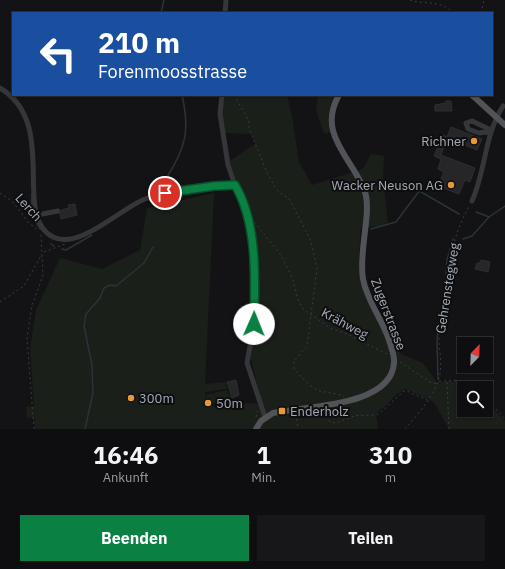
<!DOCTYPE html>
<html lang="de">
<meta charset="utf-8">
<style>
body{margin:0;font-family:"IBM Plex Sans",sans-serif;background:#171719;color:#f1f3f6;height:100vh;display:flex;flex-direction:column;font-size:15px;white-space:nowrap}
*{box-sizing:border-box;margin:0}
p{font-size:13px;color:#9b9c9f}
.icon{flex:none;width:22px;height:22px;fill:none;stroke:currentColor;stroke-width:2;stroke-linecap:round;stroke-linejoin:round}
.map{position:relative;height:429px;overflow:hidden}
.details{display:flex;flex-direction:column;background:#0e0e10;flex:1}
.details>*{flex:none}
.hud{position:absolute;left:12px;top:12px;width:481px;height:84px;border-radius:0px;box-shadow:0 1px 3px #0004,0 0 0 1px #2e2e30;background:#1a4fa0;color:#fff;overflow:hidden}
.needle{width:26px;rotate:23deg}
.tools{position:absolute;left:457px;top:337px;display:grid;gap:8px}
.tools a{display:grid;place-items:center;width:36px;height:36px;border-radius:0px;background:#0e0e10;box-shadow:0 1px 3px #0004,0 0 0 1px #2e2e30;font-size:20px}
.pin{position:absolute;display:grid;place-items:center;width:34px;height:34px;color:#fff;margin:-17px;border:2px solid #fff;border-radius:50%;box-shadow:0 1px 4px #0007}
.me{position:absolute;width:44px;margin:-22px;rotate:1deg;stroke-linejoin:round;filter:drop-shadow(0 0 3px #0008)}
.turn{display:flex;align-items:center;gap:14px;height:84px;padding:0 20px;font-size:18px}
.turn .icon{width:52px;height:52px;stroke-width:2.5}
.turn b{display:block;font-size:28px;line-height:34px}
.eta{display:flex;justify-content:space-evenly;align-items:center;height:68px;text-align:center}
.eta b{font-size:24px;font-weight:800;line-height:28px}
.cta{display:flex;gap:8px;margin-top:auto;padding:8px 20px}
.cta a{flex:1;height:46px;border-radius:0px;background:#0b8043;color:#fff;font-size:16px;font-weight:800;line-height:46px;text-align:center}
.cta a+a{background:#171719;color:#f1f3f6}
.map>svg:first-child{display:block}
</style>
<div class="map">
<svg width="505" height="429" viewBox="0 0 505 429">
<rect width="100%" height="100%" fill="#131315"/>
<!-- green -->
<path fill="#1a1f1a" d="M223 95H287L292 116 299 162 312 185 363 169 371 154 384 156 383 176 388 225 361 228 359 254 360 275 401 354 423 363 437 382C449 382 466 378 475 388H464V410H486V401L505 421V429H449L434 402 406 389C394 393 389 406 376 413L378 429H35L34 417 27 418 26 407 34 406 30 348 36 310 60 258 102 269 140 250 147 208 214 193 205 384 226 382 227 389 205 392V395L227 390 231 398 207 406 239 409 246 403 262 404 250 355 256 324V259L244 195 228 162 255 144 252 134 224 133 222 114Z
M318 95H336L329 114 330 132 327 134 323 132 316 110Z"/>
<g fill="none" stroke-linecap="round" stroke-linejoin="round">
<!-- stream -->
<path stroke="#2a3338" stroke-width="1.5" d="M161 13 164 0
M390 183 404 182 459 214
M153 193C157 187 163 182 167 177 186 147 190 130 182 95
M32 194 31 213 40 229
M476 212 489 217
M371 229 396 222 420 190
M463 239 472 236 489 217 505 206
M51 244 54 246
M62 249 66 250 92 235
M444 300 447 260 453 239
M440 316 444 304
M438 379 437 340 439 320
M85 429 93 393 92 365 84 326 86 314 100 298 104 288 110 285 116 286 144 263 153 247"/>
</g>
<!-- building -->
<path fill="#262629" stroke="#2d2e31" d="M446 101H451L452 111H435V105L446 103Z
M451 127 482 139 477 150 447 138 441 155 475 168 470 182 465 180 459 194 438 186 444 172 438 169 441 159 434 156 443 135 447 137Z
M75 204 77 215 61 219 60 214 62 210 69 208 68 205Z
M481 260 490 262 488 272 475 269 477 263H480Z
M236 380 239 395 232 398 227 382Z"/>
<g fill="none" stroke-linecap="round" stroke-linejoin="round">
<!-- path -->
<path stroke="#3a3d40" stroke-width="1" stroke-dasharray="2 3" stroke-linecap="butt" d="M410 0C426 5 444 0 452 13
M481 13 484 0
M234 95 249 121V128L267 173 277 190 290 200 311 241 317 268 307 346 294 361V369C301 377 310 387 320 391 327 393 339 393 344 397
M0 193 13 202 28 222 39 231
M251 218 281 255 292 277 298 300 303 309 330 328 347 334 387 354
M44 252 65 244
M0 302 24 286 42 254
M400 362 430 382 437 384
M439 381C454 382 466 376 478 388
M447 382 449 429
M486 398 505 419
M323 412 330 422C339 425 346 418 355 416 363 414 372 417 380 413L404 391H407L427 400
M296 414 298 429
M256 417 257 411
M34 429 27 339 32 305 43 276 41 233
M405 429C417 415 432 399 438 381 444 366 438 348 439 333 440 321 444 311 446 300 450 264 451 237 470 205"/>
<!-- minor -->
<path stroke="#343639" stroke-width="5" d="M225 13 226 0
M0 88C60 124 11 216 53 237 80 250 121 208 145 199 169 190 209 185 235 185
M222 95 220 114 228 165 235 185 244 202 254 261V324L247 363 265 417
M489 133 485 132 479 133 468 129 466 123 472 121 491 130
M472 201C486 170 484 136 503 106
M37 215 58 211"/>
<!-- major -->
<path stroke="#515358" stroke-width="6" d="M472 95 505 125
M256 429 261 421 273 413C305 406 391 407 394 363 395 356 391 347 389 340 382 319 367 301 363 279 358 250 373 211 364 189 350 156 317 133 339 95"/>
</g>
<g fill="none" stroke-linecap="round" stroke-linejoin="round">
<defs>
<path id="route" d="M165 193 214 186 235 185C258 224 255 280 254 324"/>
</defs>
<!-- route casing -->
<use href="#route" stroke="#07532c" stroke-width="10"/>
<!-- route -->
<use href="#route" stroke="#0b8043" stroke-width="7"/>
</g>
<!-- markers -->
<g fill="#e79938" stroke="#0e0e10" stroke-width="1.5">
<circle cx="474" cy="141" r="4"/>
<circle cx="451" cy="185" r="4"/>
<circle cx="131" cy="398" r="4"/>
<circle cx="208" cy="403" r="4"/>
<rect x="278" y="407" width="8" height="8" rx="2"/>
</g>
<g text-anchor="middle" stroke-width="4" stroke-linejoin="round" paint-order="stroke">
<!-- poi labels -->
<g font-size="13" fill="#a5acb4" stroke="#0e0e10" text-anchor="start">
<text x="466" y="146" text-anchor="end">Richner</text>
<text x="443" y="190" text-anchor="end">Wacker Neuson AG</text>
<text x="139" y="403">300m</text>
<text x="216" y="408">50m</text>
<text x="290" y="416">Enderholz</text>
</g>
<!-- street labels -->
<g font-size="13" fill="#a5acb4" stroke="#0e0e10">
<text transform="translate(29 207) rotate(48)" y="5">Lerch</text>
<text transform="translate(447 288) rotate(-81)" y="5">Gehrenstegweg</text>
<text transform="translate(389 314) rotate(69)" y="5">Zugerstrasse</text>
<text transform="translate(345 323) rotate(28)" y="5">Krähweg</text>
</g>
</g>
</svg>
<div class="tools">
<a><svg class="needle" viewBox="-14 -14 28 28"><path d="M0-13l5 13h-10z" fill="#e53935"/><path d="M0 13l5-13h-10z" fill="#9b9c9f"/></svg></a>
<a><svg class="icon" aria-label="search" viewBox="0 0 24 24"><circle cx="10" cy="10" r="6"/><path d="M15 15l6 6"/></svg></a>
</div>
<div class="pin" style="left:165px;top:193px;background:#d93025"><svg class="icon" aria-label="arrive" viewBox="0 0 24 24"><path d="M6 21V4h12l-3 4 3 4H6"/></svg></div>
<svg class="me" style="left:254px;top:324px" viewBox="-20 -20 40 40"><circle r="19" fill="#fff"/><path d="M0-13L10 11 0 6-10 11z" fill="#0b8043"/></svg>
<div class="hud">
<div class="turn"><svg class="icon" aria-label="left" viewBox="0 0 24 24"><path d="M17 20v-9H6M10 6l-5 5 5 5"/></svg><div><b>210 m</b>Forenmoosstrasse</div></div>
</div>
</div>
<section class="details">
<div class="eta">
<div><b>16:46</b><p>Ankunft</p></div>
<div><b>1</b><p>Min.</p></div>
<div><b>310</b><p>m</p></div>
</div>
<div class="cta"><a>Beenden</a><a>Teilen</a></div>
</section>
